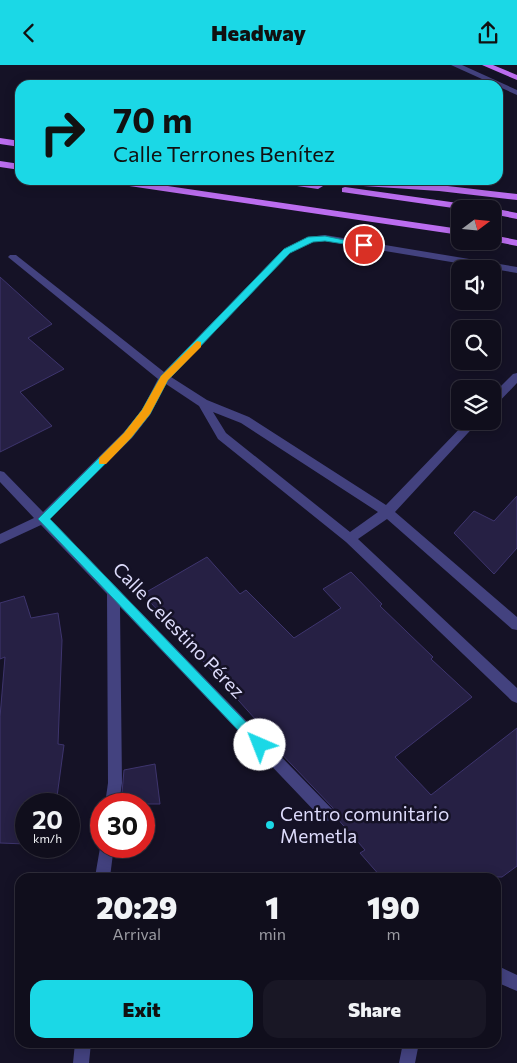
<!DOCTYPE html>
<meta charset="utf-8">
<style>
body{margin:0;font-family:Commissioner,sans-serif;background:#191725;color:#f1f3f6;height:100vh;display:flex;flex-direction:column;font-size:19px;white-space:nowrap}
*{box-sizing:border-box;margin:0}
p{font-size:16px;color:#9c9ca3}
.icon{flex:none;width:28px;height:28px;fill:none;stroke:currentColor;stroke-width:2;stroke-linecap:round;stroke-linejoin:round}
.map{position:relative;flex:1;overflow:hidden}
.panel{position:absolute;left:15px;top:808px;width:486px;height:175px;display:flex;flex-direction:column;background:#100e1c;border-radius:15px;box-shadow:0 2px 12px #0003,0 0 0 1px #302e3b}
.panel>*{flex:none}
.hud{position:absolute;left:15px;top:15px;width:488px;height:105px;border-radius:15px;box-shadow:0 2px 12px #0003,0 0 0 1px #302e3b;background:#1bd8e6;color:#111;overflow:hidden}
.needle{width:32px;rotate:74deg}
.tools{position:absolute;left:451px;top:135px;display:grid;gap:10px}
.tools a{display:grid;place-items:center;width:50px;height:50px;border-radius:10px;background:#100e1c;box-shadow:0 2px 12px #0003,0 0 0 1px #302e3b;font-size:25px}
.speed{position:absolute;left:15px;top:728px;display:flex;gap:10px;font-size:25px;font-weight:700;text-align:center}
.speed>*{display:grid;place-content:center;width:65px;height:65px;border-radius:50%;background:#100e1c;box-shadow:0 2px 12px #0003,0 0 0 1px #302e3b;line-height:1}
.speed small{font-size:12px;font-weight:400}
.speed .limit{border:8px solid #d22;background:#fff;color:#111}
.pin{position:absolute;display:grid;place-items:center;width:42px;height:42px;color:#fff;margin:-21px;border:2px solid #fff;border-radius:50%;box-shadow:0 1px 5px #0007}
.me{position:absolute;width:55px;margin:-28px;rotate:316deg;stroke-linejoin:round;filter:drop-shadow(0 0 4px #0008)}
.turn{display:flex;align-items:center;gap:18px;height:105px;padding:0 15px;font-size:22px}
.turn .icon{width:65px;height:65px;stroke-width:2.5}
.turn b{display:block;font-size:35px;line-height:42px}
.eta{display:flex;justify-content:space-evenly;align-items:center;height:85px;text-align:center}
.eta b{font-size:30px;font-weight:800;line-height:35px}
.action{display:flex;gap:10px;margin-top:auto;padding:10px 15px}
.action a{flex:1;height:58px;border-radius:15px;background:#1bd8e6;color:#111;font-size:20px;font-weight:800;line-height:58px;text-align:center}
.action a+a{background:#191725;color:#f1f3f6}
header{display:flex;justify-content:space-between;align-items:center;height:65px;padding:0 15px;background:#1bd8e6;color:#111;font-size:22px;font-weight:800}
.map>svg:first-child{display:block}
</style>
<header><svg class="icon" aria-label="back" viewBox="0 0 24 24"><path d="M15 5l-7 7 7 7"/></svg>Headway<svg class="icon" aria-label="share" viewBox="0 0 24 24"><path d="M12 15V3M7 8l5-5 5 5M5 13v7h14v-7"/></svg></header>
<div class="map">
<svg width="517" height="998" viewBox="0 0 517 998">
<rect width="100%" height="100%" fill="#151226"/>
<!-- building -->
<path fill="#262044" stroke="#3e356e" d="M0 212 52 259 28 273 64 304 20 327 52 361 0 387Z
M517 431V483L494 509 454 468 474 446 494 456Z
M207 492 240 529 246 525 294 573 341 543 323 524 351 507 382 539 380 541 433 592 431 594 472 632 395 692 431 730 517 663V801L502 812H381L360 788 365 785 335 751 333 743 274 681 261 667 265 665 143 529Z
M24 531 31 553 58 548 62 575 58 679 64 680 56 739H26V779L0 778V652L5 592 0 594V538Z
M155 699 160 739H121L124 705Z"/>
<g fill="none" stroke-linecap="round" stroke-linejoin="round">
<!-- minor -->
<path fill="#43427f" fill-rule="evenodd" d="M451 0H462L517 25V30Z
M325 170 517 202V208L325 176 313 177 290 188 171 312 207 335 249 352 386 440 467 356H479L395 447 517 552V565L512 564 387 454 358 474 517 623V638L512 636 346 477 218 374 199 341 166 319 150 350 132 373 50 454 332 744 334 749 332 754 327 756 322 754 120 542 122 718 119 739H105L108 718 107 529 41 460 0 479V469L34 453 0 417V406L4 407 43 447 124 367 142 345 158 314 8 192 10 190H16L164 307 284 184 308 172ZM213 347 241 358 378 447 350 467 226 368Z
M517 308V318L496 340 492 341V330L513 309Z
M101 777V781H114L110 812H95Z
M496 900 517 910V926L496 917Z
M75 978H91L89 998H73Z
M403 978H419L415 998H399Z"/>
<!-- major -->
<path fill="#bb6def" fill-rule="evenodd" d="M482 0H493L517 10V15Z
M0 73 20 76V82L0 79Z
M0 96 20 99V105L0 102Z
M104 115H127L460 164V170L109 118Z
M271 115H353L439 120 517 129V135L439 126 318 118 323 121 318 124 276 118Z
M345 122 479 141 483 144H460L342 127V123Z
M492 143 517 148V154L492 149V144H490Z
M492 170 517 175V181L492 176Z"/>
</g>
<!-- route -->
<path fill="#1bd8e6" stroke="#128c96" d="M325 171 368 180 364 182 325 176 313 177 290 188 168 315 150 349 131 373 50 454 264 676 266 680 264 683H255L38 454 124 368 142 345 161 311 284 184 308 172Z"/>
<!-- slow -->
<path fill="#f59e0b" d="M197 276 201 277V282L168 315 150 349 131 373 106 399H99V393L124 368 142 345 161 311Z"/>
<!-- markers -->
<circle fill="#1bd8e6" stroke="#151226" stroke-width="2" cx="270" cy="760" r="5"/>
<g text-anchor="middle" stroke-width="5" stroke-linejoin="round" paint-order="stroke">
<!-- street labels -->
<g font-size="19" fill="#dddbfb" stroke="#151226">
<text transform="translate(179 565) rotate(46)" y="7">Calle Celestino Pérez</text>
</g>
<!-- poi labels -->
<g font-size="19" fill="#dddbfb" stroke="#151226" text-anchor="start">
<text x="280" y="756">Centro comunitario<tspan x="280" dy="22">Memetla</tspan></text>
</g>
</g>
</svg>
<div class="tools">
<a><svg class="needle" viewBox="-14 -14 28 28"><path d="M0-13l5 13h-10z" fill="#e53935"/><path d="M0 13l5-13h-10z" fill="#9c9ca3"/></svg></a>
<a><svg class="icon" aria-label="sound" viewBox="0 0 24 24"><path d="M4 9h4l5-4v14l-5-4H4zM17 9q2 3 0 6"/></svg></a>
<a><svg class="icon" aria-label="search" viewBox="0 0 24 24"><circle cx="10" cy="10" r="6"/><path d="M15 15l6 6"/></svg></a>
<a><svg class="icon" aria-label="layers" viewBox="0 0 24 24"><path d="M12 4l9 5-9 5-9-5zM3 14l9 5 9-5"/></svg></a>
</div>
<div class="speed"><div>20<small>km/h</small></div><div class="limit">30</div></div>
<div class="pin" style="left:364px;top:180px;background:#d93025"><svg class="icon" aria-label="arrive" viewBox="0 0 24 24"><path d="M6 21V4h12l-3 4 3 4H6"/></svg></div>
<svg class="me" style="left:260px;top:680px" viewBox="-20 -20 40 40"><circle r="19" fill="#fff"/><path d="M0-13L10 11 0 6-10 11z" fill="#1bd8e6"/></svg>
<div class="hud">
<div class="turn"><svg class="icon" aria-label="right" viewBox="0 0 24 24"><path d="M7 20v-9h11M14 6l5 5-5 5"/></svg><div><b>70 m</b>Calle Terrones Benítez</div></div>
</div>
<section class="panel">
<div class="eta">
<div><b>20:29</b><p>Arrival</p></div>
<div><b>1</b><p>min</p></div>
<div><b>190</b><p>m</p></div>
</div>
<div class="action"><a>Exit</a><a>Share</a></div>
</section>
</div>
